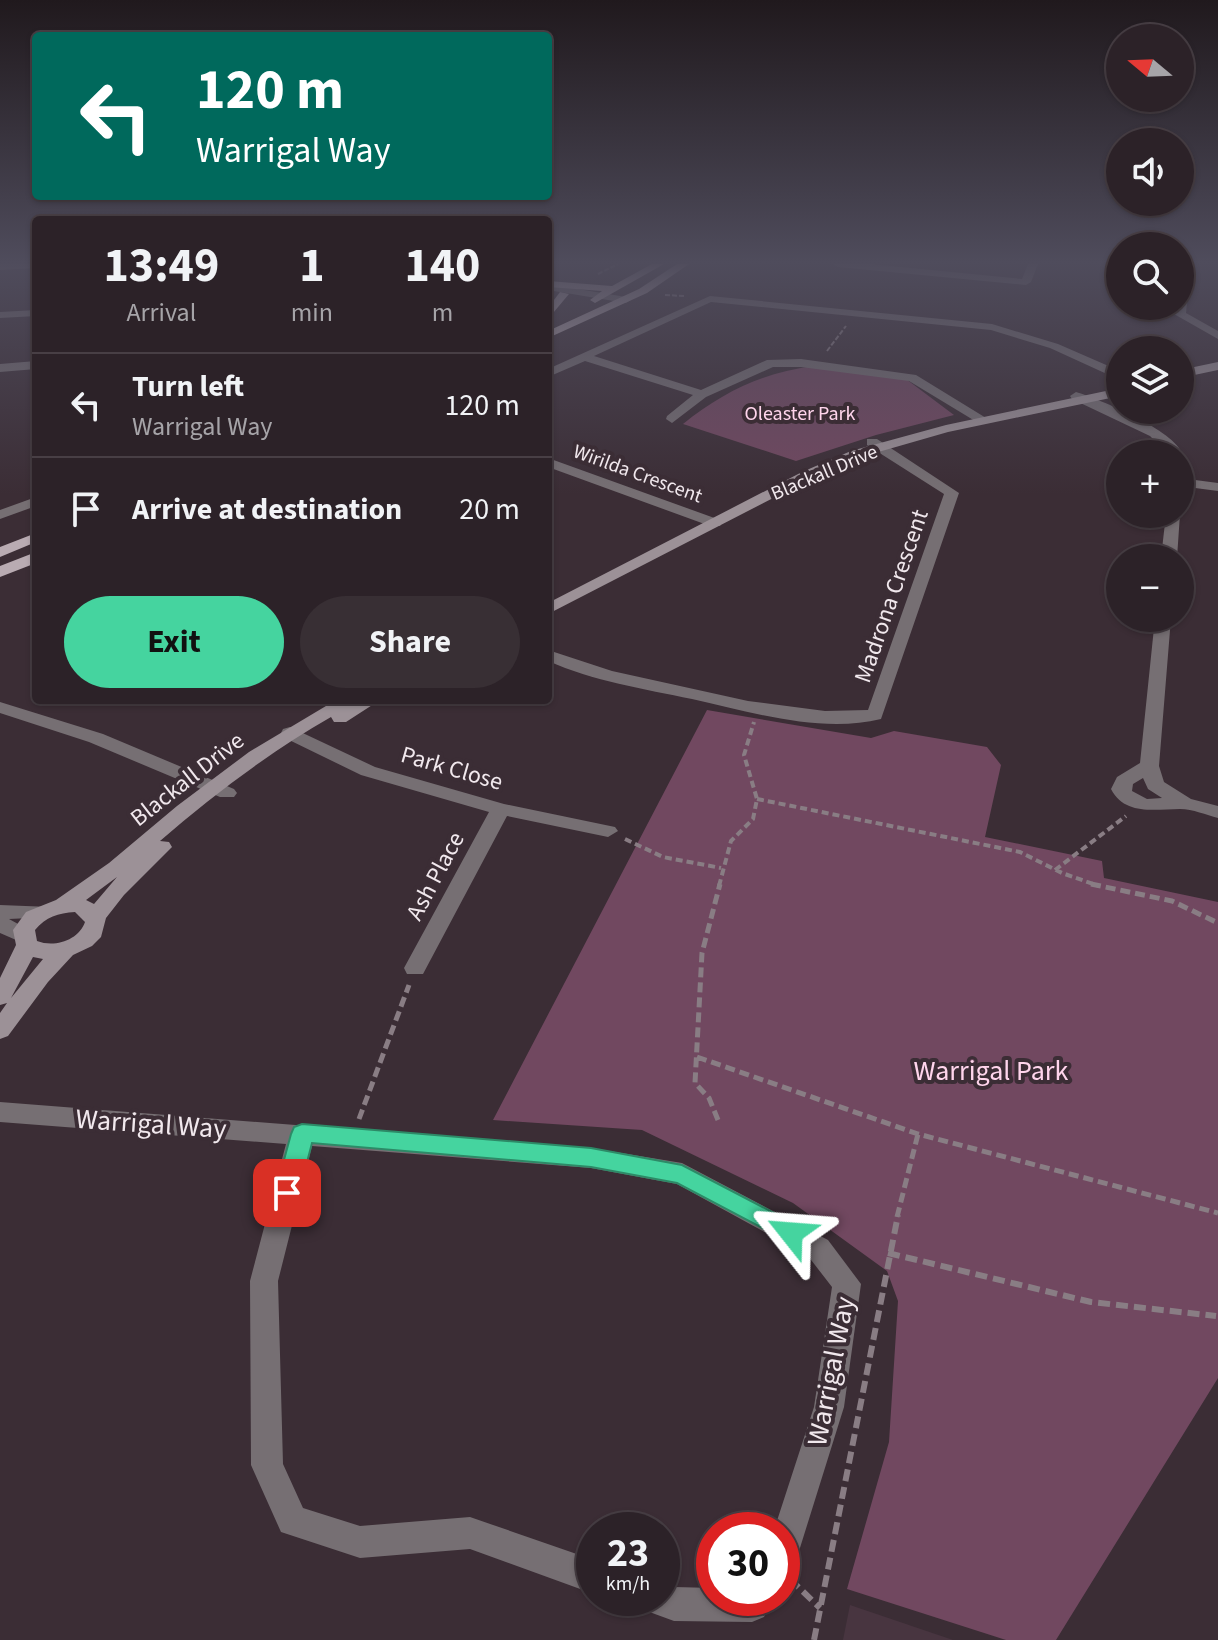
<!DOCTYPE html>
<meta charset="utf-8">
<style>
body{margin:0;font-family:"Source Sans 3",sans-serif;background:#382f34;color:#f1f3f6;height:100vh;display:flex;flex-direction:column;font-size:30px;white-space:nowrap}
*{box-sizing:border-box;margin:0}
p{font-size:26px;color:#a6a4a8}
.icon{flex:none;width:44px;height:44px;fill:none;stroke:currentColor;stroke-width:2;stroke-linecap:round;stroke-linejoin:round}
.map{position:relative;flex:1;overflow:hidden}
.details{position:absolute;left:32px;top:216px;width:520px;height:488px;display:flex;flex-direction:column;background:#2c2228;border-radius:8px;box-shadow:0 2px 6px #0004,0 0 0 2px #483f45}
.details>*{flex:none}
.hud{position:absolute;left:32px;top:32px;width:520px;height:168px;border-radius:8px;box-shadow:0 2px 6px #0004,0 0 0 2px #483f45;background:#00695c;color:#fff;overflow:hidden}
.needle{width:52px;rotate:289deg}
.controls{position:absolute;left:1106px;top:24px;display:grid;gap:16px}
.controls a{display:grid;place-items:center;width:88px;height:88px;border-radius:50%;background:#2c2228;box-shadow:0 2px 6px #0004,0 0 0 2px #483f45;font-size:40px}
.speed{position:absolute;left:576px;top:1512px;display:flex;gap:16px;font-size:40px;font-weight:700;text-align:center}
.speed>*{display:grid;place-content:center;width:104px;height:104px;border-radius:50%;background:#2c2228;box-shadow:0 2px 6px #0004,0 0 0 2px #483f45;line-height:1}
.speed small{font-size:20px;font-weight:400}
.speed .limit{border:12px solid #d22;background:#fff;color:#111}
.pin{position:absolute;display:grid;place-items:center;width:68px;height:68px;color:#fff;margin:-34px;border-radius:16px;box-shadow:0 4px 12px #0006}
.me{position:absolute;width:88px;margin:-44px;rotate:298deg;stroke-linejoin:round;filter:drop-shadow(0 0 6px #0008)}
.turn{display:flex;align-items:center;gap:28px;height:168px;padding:0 32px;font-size:36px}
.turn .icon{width:104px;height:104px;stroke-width:2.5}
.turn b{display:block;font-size:56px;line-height:68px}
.eta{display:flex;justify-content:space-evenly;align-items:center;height:136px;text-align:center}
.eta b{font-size:48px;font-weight:700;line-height:56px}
.primary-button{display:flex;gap:16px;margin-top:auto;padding:16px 32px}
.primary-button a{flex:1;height:92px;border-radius:48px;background:#45d49f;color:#111;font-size:32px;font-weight:700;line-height:92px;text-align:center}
.primary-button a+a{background:#382f34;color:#f1f3f6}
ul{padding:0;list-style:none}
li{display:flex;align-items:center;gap:24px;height:104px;padding:0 32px;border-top:2px solid #483f45}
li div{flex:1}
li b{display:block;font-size:30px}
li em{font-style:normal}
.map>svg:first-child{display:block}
</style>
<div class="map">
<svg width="1218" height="1640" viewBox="0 0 1218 1640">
<rect width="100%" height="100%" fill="#3b2d35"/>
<!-- built -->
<path fill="#483540" d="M850 1605 953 1640H843Z"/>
<!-- green -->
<path fill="#714860" d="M813 366 906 379 954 415 876 435 796 461 683 424C723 392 762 373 813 366Z
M707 710 871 738 894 731 987 747 1001 765 985 837 1102 861 1104 878 1218 902V1378L1056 1640H1006L847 1589 889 1442 898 1301 887 1271 793 1203 642 1130 493 1120Z"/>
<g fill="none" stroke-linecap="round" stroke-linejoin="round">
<!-- path-far3 -->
<path stroke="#897d84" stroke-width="2" stroke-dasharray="5 2" stroke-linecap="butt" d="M598 274 618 264
M665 295 684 296
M827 351 846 326"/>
<!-- path-far2 -->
<path stroke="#897d84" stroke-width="4" stroke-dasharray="7 4" stroke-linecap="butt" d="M757 799 1020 852 1062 873 1099 886
M625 839 663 857 721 868
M1055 870 1126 816
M719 886 731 841 753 819 757 799 744 755 754 722"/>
<!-- path-far1 -->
<path stroke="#897d84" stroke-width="5" stroke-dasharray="10 5" stroke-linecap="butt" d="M1091 884 1172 901 1218 923
M697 1057 918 1134 1218 1213
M359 1119 409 985
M718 1120 709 1098 695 1083 702 953 720 884
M897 1217 918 1134"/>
<!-- path -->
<path stroke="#897d84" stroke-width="6" stroke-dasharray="12 6" stroke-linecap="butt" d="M888 1253 1091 1302 1216 1316
M790 1579 820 1608
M814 1640 898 1215"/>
<!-- minor -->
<path fill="#766f73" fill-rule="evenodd" d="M833 264H870L1022 279 1028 264H1038L1031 282 1026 285 838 267Z
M1181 264H1191L1186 313 1218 331V339L1174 314 1176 306H1180Z
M710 296 992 324 1058 344 1120 371V380L1050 348 991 330 711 302 594 356 701 390 767 360 801 359 916 375 991 421 980 424 909 381 801 367H773L706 397 672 423 666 419 667 416 693 395 585 361 548 377V369Z
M36 310V316L0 318V312Z
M36 361V369L0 372V364Z
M1076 392C1099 399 1176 431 1182 454L1180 457V454H1168L1150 436 1072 399 1070 396Z
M867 439H877L959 493 881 719C821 734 751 712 692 699 644 689 593 681 548 661V650L612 671 748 701 825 711 868 710 944 494 867 445Z
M548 458 720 520 722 523 720 526H710L548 467Z
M1180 478 1218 483V491L1180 486Z
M36 497V506L0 519V510Z
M1166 514H1180L1177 558H1161Z
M1155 618H1171L1159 766 1164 782 1191 799 1218 806V818C1206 815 1193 809 1180 809 1155 809 1125 816 1111 789L1117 777 1140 763ZM1143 778 1148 789 1162 798 1147 799 1132 791 1133 784Z
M0 702 103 734 234 789 237 793 234 797H220L89 742 0 713Z
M290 727 375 767 504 804 615 827 618 831 608 837 507 816 423 974H407L404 968 489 812 361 775 283 737 281 733 283 729Z
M0 1102 591 1148 682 1163 828 1240 861 1284 844 1407 794 1567 782 1572V1530H774L814 1407 832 1287 808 1256 677 1184 591 1168 312 1146 278 1281 283 1464 303 1508 360 1526 470 1517 594 1560V1594L470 1549 360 1558 281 1532 251 1465 250 1281 286 1144 0 1122Z
M662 1583 674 1587 714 1588V1598H773L764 1617 752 1622 674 1621 644 1610 639 1598H662Z"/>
<!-- tertiary -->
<path fill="#766f73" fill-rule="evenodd" d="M0 264H36V268L0 270Z
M548 284 626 297 631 300 626 303 548 290Z
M0 905 51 907 54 912 51 917 9 919 31 931 34 936 31 941 23 943 0 933Z"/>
<!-- secondary -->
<path fill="#9c9197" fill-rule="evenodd" d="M1218 362V370L1180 378V370Z
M1120 388V396L948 432 861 457 812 478 548 614V603L802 472 851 451 946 425Z
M336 700H380L346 722H334L331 717C270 752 213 795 160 841L169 842 172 847 124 895 106 918 101 937 92 946 73 955 48 982 8 1036 0 1039V1013L7 1003 0 1005V978L16 945 13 930 26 912 56 900 109 863 177 806 249 752ZM117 877 94 904 86 900ZM75 912 85 922C79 940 55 948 37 941L35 930C46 917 58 913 75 912ZM33 957 43 959 11 998Z"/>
<!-- primary -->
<path fill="#b9abb2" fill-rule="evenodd" d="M652 264H664L595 303 590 300 602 291 548 287V281L612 286Z
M677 264H689L647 293 548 338V331L639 289Z
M560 292 569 294 548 319V308Z
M36 533V542L0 557V547Z
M36 552V563L0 577V566Z"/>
</g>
<!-- sky -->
<linearGradient id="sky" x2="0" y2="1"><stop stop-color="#20191d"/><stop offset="0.53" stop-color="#4f4c5c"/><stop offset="1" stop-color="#4f4c5c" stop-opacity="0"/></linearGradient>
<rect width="1218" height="494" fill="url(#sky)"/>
<!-- route -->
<path fill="#45d49f" stroke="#2d8a67" stroke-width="2" d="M302 1124 591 1148 682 1165 799 1226 803 1233 799 1240 791 1243 677 1183 591 1167 312 1143 299 1193 296 1200 287 1203 279 1200 275 1193 291 1134 294 1127Z"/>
<g text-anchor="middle" stroke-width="8" stroke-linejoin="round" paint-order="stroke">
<!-- far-park labels -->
<g font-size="20" fill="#ffd5ec" stroke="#3b2d35">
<text x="800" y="420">Oleaster Park</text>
</g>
<!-- far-street labels -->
<g font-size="20" fill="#f1e8ed" stroke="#3b2d35">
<text transform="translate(824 472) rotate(-23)" y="7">Blackall Drive</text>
<text transform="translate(638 473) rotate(20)" y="7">Wirilda Crescent</text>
</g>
<!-- street labels -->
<g font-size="24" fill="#f1e8ed" stroke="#3b2d35">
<text transform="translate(891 596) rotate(-71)" y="8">Madrona Crescent</text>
<text transform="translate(452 768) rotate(16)" y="8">Park Close</text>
<text transform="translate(187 779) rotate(-38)" y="8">Blackall Drive</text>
<text transform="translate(435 876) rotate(-62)" y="8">Ash Place</text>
</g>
<!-- near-park labels -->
<g font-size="28" fill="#ffd5ec" stroke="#3b2d35">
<text x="991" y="1080">Warrigal Park</text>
</g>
<!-- near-street labels -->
<g font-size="28" fill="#f1e8ed" stroke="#3b2d35">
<text transform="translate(151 1123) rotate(4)" y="10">Warrigal Way</text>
<text transform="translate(830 1371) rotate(-79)" y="10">Warrigal Way</text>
</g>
</g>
</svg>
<div class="controls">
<a><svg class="needle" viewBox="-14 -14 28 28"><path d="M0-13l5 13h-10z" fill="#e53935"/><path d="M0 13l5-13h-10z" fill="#a6a4a8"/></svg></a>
<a><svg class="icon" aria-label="sound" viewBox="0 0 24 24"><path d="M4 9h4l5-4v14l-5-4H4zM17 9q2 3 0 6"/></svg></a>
<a><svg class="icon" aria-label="search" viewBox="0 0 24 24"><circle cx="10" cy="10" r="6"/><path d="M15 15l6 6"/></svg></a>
<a><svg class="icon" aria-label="layers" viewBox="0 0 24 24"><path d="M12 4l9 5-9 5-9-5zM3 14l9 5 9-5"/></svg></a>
<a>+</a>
<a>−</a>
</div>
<div class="speed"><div>23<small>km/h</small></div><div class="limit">30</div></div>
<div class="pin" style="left:287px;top:1193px;background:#d93025"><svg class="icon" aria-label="arrive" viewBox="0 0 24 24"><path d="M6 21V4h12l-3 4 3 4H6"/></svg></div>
<svg class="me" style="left:791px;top:1233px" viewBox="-20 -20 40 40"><path d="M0-17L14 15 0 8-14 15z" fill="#45d49f" stroke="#fff" stroke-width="4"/></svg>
<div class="hud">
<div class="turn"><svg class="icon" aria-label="left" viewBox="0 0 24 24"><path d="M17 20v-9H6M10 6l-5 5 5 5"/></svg><div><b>120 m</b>Warrigal Way</div></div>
</div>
<section class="details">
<div class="eta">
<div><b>13:49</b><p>Arrival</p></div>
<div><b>1</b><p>min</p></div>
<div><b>140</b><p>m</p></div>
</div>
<ul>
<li><svg class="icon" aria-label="left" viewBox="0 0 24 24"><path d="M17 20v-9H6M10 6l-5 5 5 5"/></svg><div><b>Turn left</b><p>Warrigal Way</p></div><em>120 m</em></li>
<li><svg class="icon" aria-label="arrive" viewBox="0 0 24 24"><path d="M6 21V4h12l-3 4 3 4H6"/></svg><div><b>Arrive at destination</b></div><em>20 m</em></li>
</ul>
<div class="primary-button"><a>Exit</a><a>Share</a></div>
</section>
</div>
